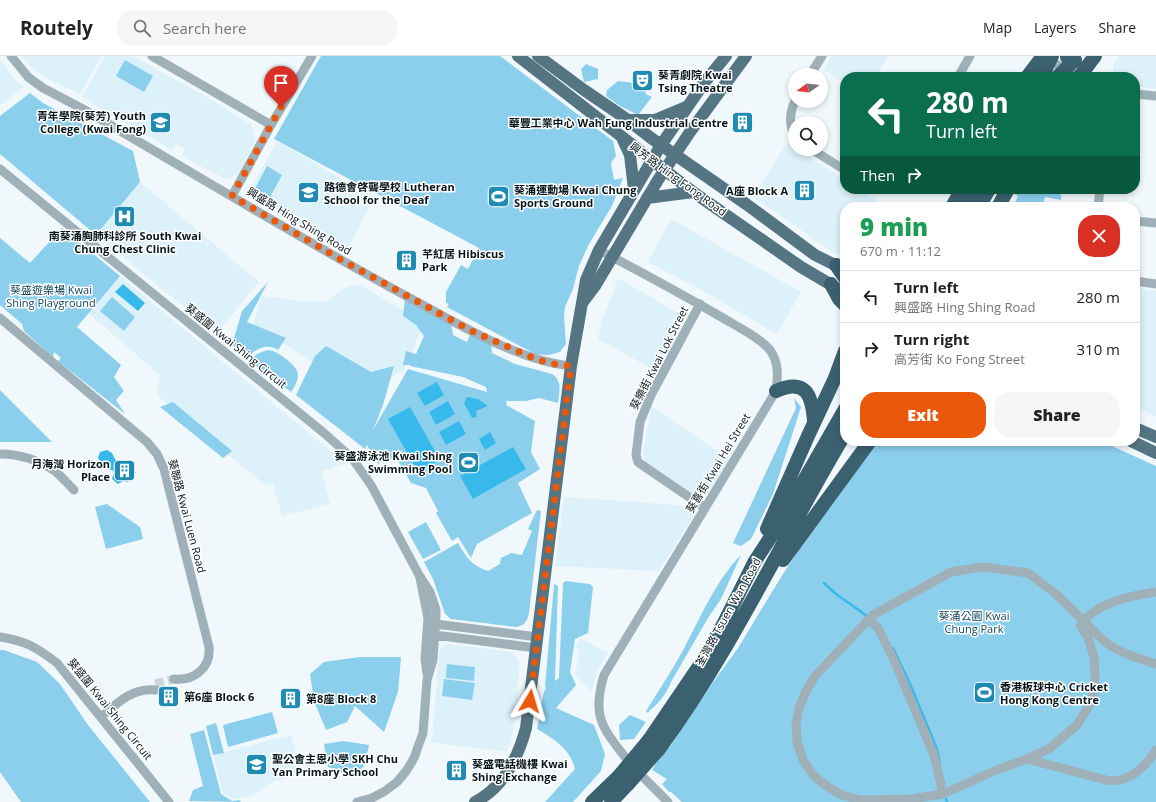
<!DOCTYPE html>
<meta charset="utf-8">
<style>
body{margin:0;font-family:"Open Sans","Noto Sans TC",sans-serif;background:#f6f6f6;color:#222;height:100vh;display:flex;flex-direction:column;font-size:15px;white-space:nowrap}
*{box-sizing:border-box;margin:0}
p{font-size:13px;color:#767676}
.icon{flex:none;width:22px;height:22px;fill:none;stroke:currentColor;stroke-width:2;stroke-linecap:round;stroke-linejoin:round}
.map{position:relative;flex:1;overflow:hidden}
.sheet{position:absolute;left:840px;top:146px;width:300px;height:244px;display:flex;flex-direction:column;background:#fff;border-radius:16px;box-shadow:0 2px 6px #0003}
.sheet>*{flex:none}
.top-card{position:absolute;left:840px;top:16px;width:300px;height:122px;border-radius:16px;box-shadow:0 2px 6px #0003;background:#0b6e4f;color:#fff;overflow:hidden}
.needle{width:26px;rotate:255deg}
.tools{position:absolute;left:788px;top:12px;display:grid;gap:8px}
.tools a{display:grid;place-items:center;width:40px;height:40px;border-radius:50%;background:#fff;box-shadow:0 2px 6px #0003;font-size:20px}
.pin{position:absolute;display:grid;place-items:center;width:34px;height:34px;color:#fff;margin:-41px -17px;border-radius:50% 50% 50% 0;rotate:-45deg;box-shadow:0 0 4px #0007}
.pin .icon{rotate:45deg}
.me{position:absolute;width:44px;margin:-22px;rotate:7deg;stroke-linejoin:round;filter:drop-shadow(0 0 3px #0008)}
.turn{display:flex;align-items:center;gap:14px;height:84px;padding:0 20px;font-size:18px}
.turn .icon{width:52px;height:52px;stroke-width:2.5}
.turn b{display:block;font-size:28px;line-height:34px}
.then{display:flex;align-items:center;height:38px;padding:0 20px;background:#0003;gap:8px;font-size:15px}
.round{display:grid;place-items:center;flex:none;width:42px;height:42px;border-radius:16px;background:#f6f6f6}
.head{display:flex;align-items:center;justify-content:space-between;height:68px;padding:0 20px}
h1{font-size:24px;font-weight:800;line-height:30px;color:#1e9e55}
.button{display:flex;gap:8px;margin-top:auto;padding:8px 20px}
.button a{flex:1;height:46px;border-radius:16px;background:#ea580c;color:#fff;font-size:16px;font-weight:800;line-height:46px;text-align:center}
.button a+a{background:#f6f6f6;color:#222}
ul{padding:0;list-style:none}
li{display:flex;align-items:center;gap:12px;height:52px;padding:0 20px;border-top:1px solid #e0e0e0}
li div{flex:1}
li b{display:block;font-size:15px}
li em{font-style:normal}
header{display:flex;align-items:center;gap:24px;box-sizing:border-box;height:56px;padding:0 20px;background:#fff;border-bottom:1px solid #e0e0e0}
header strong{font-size:19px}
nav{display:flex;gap:22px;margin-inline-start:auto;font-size:14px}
.search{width:280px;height:36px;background:#f6f6f6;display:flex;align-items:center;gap:10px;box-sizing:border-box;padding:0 14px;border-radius:16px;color:#767676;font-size:15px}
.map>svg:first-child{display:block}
</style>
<header>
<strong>Routely</strong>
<div class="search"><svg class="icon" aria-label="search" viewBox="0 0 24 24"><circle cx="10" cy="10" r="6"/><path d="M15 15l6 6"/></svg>Search here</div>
<nav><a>Map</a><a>Layers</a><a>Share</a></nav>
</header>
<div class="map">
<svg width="1156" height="746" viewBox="0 0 1156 746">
<rect width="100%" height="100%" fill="#f0f8fb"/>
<!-- built -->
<path fill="#ddf1fa" d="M21 0H101L80 38 49 24 34 13Z
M105 0H133L212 44 252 69 255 85 239 116 230 123 224 122 196 108 182 99 185 93 176 88 172 94 82 42Z
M832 0H888L875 21H845V27L824 14Z
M1120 0H1156V33L1135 30V21H1113L1114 7Z
M0 4 13 21 24 31 0 49Z
M277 85 374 142 347 194 254 141 251 133Z
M787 87 845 124V133H859L887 151H845V201L831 195 753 141Z
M140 126 259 226 216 277 96 179Z
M671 163 801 236 777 278 703 235 648 206Z
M120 220 346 408 321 415 330 448 282 460 273 428 265 429 157 339 160 319 88 257Z
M618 222 683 260 654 314 598 283 602 266Z
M359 228 424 267 404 314 379 328 314 307 253 269 262 240 302 245H327L344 232Z
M1135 232 1156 235V361L1135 350Z
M651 350 729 403 705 441 689 438 650 412 643 399Z
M564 441 691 450 693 461 659 515 555 510Z
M580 582 608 597 598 615 591 635 575 619 580 594 576 592Z
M448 588 512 596 520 607 514 671 507 696 430 686 433 675 438 608 440 606 439 605V596L442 591Z
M291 679 301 718 272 726 254 739 233 743 223 738 213 699Z"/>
<!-- green -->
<path fill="#8bcfed" d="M321 0H500L613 85 616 100 611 107 614 124 623 122 612 150 589 188 579 210 573 233 565 251 564 259 566 288 560 296 549 299 535 298 447 251 449 248 446 247V236L461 209 468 213 479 192 274 83Z
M125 4 153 20 144 36 116 20Z
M586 8 598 13V23L584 26 581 13Z
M618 25 643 28 646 38 652 41 638 59 620 50 606 40 607 34Z
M30 37 43 47 133 95 140 126 96 179 0 98V60Z
M267 110 282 119 268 145 253 136Z
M1015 133H1051L1061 135V144L1045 141 1042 151H1013L1018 140 1014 137Z
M62 172 120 220 77 271 121 309 114 321 124 335 116 344 125 358 58 305 61 302 54 296 53 301 24 275 22 268 0 249V182L30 207Z
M268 226 247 266 286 282 278 294C268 287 255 292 248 302L232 289 242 255Z
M112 241 135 261 124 275 100 255Z
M405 242 451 267 453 279 467 286 470 279 491 287 492 297 515 308 552 318C563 325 559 337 558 347L539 342 526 345H505L507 346 506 349 535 365 531 396 540 413 518 427 532 457 477 488 471 502 458 481 452 485 436 457 438 455 426 432 411 427 398 405 388 402 378 408 367 389 365 393 296 339 315 300 326 290 371 316 394 310 383 349 373 374 408 313 487 336 486 331 463 321 410 310V309H403L406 295 416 298 424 280 416 269 403 260Z
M267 294C273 294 277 297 282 300 299 312 303 319 291 336L250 305 257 298Z
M0 334 52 386H0Z
M794 342 801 351 773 438 751 483 741 490 733 487 796 352Z
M173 346 232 395 223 402 160 351Z
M876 385H1101L1156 410V746H682L671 736H669L662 728 667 723 652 714 660 700 671 689 711 629 738 592 778 526 803 487Z
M107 448 140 471 143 483 106 493 95 451Z
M537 454 541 455 529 557 527 564 523 569 516 571 451 563 445 558 433 523 424 506 458 487C466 501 472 510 488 515L500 508 501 502 511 497 522 499 532 475 528 473Z
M426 466 441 494 423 503 408 476Z
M741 499 721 543 708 562 671 626C666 639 658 648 647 657L646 655C658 636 670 617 681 598 698 567 716 523 741 499Z
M566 525 590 528 593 531 588 577 575 583 570 616 576 629 556 652 594 669 605 698 601 715 573 746H545L575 713C571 694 553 682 537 673L544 635 546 633 545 630 554 529V528L558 530 555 625 559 622 563 527Z
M0 594H4L37 606 60 628 88 669 150 746H21L0 716Z
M360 601H401L398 636 384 676 355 650 347 666 326 674 314 645 310 618 324 606Z
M447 608 475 611 474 625 446 622Z
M444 623 475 627 472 644 442 640Z
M272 656 278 677 228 691 223 669Z
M630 659 646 666 634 683 620 684 619 669Z
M216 667 224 697 213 699 206 670Z
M204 674 221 738 232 745 239 744 241 746 189 745 193 734 203 730 190 678Z
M343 685 369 689 365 708 360 715 348 719 328 711 324 688Z"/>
<!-- water -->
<path fill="#37baeb" d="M123 228 145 247 138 255 115 236Z
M437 326 444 339 425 350 417 337Z
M467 341 478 343 488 350 476 355 477 361 472 362 464 347Z
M448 345 455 358 436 369 429 356Z
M410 351 440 404 418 416 388 363Z
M459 365 466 378 446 389 439 376Z
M490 376 496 387 485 394 479 383Z
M513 391 526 413 473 443 460 420Z
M107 394 112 397 115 403 125 414 132 410 136 417 130 421 128 426 123 425 118 428 112 423 114 416 112 414H109C106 408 101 408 98 402L100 396Z"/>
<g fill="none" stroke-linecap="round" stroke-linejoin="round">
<!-- stream -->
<path stroke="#37baeb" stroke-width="2.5" d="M824 527 836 538 867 560
M893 592 910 628 937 693 940 707
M946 743 947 746"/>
<!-- minor-tunnel -->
<path stroke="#cdd6da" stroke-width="9" stroke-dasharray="9 4.5" stroke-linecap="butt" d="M155 628 174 623"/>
<!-- minor -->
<path stroke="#9fb0b8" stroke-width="9" d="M11 0 28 21 43 32 81 52C190 115 297 181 408 241 457 267 516 304 571 310
M152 0 271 69
M1046 2 1068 15 1080 21
M810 19 822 0
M958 21 970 0
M1135 38 1156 40
M795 79C788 68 790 56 795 45
M811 93 845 114
M0 113 324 377 352 402 371 429 419 519 430 536 436 554V560L433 604 427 624 423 677 414 702 407 714 397 726 385 735 372 742 357 746
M232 140 271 69 312 0
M1098 151 1100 133
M1135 165 1156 167
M599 194C643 217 687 241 730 266 743 274 760 282 770 294 779 306 778 321 776 335L604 619C592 659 601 670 625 701
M1135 225 1156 228
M700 248 651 339 640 366 636 399 638 406 645 411 705 452
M0 262 147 386 157 398 164 413 209 591C211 612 194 625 174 623
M0 398C19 398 40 404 56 416 62 421 68 428 74 434
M420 522 428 562 425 603 427 618
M1156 536C1130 540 1097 546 1080 569L1088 582 1094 601 1095 620 1092 645 1077 669 1050 692 1027 703 994 715 943 738 911 743 860 744 842 739 828 731 814 720 803 704 797 686 796 668 799 652 806 635 815 620 873 559 951 516 983 511 1028 517 1056 538 1104 585C1119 597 1137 602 1156 608
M869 563 878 572 894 604 934 699 943 738
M428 567 538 581
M427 578 536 592
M0 581C26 585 36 591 57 607L169 746
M101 661C117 647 133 631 156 634
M1027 703 1106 724C1128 728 1146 711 1156 694
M644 722 668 746"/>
<!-- major -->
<path stroke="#567583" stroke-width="12" d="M518 0 693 136 801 211 845 237
M538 0 584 34 628 64 651 82 746 148 815 199 843 213
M628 64H655L686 51
M623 84 630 99 634 133
M647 142 693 136
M583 246 595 230 658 124 690 76 746 0
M1135 372 1156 381
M1131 385 1156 397
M475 746C504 731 518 702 526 672L571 310 586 224 599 194 661 89 704 27 726 0"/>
<!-- highway -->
<path stroke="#3b6070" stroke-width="14" d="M1067 1V0
M1027 21 1043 0
M952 151 962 133
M966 151 976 133
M979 151 989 133
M998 151 1008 133
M836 209 845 222
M831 228 839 243 845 249
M776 335C806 322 812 339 814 365
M767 473 808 380 835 322 845 295
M783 504 870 385
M649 684 702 606 724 567 755 505 776 473 845 353
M659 693C732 594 782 483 845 378
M592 746 619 720
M611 746 628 728"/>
<!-- highway-bridge -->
<path stroke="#3b6070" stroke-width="14" d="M1042 21 1052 0
M1057 21 1075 4
M1079 21 1095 0
M619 720 649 684
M628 728 659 693"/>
</g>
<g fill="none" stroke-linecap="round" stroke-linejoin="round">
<!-- route -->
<path stroke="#ea580c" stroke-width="7" stroke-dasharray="0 12.6" d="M281 51 232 140 345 206 472 275 538 304 554 308 571 310 530 645"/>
</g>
<!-- icons -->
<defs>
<symbol id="theatre-square" viewBox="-11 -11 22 22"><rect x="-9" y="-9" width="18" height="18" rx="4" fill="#1f8bb2" stroke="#fff"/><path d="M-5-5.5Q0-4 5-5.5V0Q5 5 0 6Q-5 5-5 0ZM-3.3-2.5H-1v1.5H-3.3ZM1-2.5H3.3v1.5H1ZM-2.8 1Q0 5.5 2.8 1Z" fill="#fff"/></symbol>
<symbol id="school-square" viewBox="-11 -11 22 22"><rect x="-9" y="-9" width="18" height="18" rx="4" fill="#1f8bb2" stroke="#fff"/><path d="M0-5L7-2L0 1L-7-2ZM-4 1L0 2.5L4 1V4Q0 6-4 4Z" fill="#fff"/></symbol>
<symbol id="building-square" viewBox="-11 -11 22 22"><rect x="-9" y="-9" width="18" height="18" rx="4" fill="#1f8bb2" stroke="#fff"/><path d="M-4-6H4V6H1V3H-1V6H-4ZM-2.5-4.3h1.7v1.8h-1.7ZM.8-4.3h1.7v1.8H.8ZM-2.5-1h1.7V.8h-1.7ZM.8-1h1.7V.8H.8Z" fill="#fff"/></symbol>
<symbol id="stadium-square" viewBox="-11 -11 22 22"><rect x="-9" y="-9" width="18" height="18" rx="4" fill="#1f8bb2" stroke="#fff"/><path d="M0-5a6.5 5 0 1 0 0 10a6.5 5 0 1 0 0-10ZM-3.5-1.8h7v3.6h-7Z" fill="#fff"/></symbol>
<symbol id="hospital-square" viewBox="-11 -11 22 22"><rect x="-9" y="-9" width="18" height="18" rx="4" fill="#1f8bb2" stroke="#fff"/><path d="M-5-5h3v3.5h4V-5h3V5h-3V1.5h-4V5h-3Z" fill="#fff"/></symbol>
</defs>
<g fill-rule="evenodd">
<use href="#theatre-square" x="630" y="12" width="25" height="25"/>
<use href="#school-square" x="148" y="54" width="25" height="25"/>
<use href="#building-square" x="730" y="54" width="25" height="25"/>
<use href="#building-square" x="792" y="122" width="25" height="25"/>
<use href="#school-square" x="296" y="124" width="25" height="25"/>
<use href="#stadium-square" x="486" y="128" width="25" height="25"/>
<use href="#hospital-square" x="112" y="148" width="25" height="25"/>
<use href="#building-square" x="394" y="192" width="25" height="25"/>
<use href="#stadium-square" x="456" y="394" width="25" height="25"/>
<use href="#building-square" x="112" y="402" width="25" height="25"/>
<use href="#stadium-square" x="972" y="624" width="25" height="25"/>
<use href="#building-square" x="156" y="628" width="25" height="25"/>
<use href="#building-square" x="278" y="630" width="25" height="25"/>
<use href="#school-square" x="244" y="696" width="25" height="25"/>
<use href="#building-square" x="444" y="702" width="25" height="25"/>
</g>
<g text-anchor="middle" stroke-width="3" stroke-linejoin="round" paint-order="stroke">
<!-- poi labels -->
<g font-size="11" font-weight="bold" fill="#07161c" stroke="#fff" text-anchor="start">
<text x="658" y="23">葵青劇院 Kwai<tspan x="658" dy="13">Tsing Theatre</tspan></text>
<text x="146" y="64" text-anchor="end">青年學院(葵芳) Youth<tspan x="146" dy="13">College (Kwai Fong)</tspan></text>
<text x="728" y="71" text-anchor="end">華豐工業中心 Wah Fung Industrial Centre</text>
<text x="324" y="135">路德會啓聾學校 Lutheran<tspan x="324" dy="13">School for the Deaf</tspan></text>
<text x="514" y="138">葵涌運動場 Kwai Chung<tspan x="514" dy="13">Sports Ground</tspan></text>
<text x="788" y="139" text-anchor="end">A座 Block A</text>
<text x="125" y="184" text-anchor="middle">南葵涌胸肺科診所 South Kwai<tspan x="125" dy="13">Chung Chest Clinic</tspan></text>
<text x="422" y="202">芊紅居 Hibiscus<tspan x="422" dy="13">Park</tspan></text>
<text x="452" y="404" text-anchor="end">葵盛游泳池 Kwai Shing<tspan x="452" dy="13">Swimming Pool</tspan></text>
<text x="110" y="412" text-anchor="end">月海灣 Horizon<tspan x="110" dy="13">Place</tspan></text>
<text x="1000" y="635">香港板球中心 Cricket<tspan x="1000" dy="13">Hong Kong Centre</tspan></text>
<text x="184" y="645">第6座 Block 6</text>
<text x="306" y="647">第8座 Block 8</text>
<text x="272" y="707">聖公會主恩小學 SKH Chu<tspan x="272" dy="13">Yan Primary School</tspan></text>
<text x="472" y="712">葵盛電話機樓 Kwai<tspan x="472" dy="13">Shing Exchange</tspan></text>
</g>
<!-- street labels -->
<g font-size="11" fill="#07161c" stroke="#fff">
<text transform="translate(678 123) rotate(36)" y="4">興芳路 Hing Fong Road</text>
<text transform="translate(299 165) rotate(31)" y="4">興盛路 Hing Shing Road</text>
<text transform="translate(236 290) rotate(39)" y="4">葵盛圍 Kwai Shing Circuit</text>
<text transform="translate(659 302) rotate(-63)" y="4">葵樂街 Kwai Lok Street</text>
<text transform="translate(718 407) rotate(-59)" y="4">葵喜街 Kwai Hei Street</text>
<text transform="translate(187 460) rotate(75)" y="4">葵聯路 Kwai Luen Road</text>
<text transform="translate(728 556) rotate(-61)" y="4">荃灣路 Tsuen Wan Road</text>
<text transform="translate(110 653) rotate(51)" y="4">葵盛圍 Kwai Shing Circuit</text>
</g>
<!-- park labels -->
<g font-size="11" fill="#13485c" stroke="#fff">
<text x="51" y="238">葵盛遊樂場 Kwai<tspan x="51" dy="13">Shing Playground</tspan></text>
<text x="974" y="564">葵涌公園 Kwai<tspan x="974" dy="13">Chung Park</tspan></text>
</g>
</g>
</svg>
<div class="tools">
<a><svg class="needle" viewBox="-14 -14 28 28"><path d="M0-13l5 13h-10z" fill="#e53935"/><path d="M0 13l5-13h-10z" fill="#767676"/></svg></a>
<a><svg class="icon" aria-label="search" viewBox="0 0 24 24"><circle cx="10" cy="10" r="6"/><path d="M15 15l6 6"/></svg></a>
</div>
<div class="pin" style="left:281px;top:51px;background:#d93025"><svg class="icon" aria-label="arrive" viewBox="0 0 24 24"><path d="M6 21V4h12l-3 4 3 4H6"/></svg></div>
<svg class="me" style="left:530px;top:645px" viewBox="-20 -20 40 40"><path d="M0-17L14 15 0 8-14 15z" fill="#ea580c" stroke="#fff" stroke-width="4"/></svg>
<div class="top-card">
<div class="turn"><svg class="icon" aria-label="left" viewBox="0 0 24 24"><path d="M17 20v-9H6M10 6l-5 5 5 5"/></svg><div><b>280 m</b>Turn left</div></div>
<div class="then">Then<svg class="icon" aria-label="right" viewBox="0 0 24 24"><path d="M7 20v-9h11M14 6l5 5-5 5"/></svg></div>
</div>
<section class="sheet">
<div class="head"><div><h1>9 min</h1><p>670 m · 11:12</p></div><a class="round" style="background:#d93025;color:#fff"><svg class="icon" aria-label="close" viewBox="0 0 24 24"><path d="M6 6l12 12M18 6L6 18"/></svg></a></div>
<ul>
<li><svg class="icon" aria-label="left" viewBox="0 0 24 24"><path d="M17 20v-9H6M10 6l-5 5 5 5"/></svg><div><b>Turn left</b><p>興盛路 Hing Shing Road</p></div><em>280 m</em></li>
<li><svg class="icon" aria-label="right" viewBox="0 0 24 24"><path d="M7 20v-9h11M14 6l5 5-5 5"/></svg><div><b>Turn right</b><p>高芳街 Ko Fong Street</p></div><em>310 m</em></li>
</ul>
<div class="button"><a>Exit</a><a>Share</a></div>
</section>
</div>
